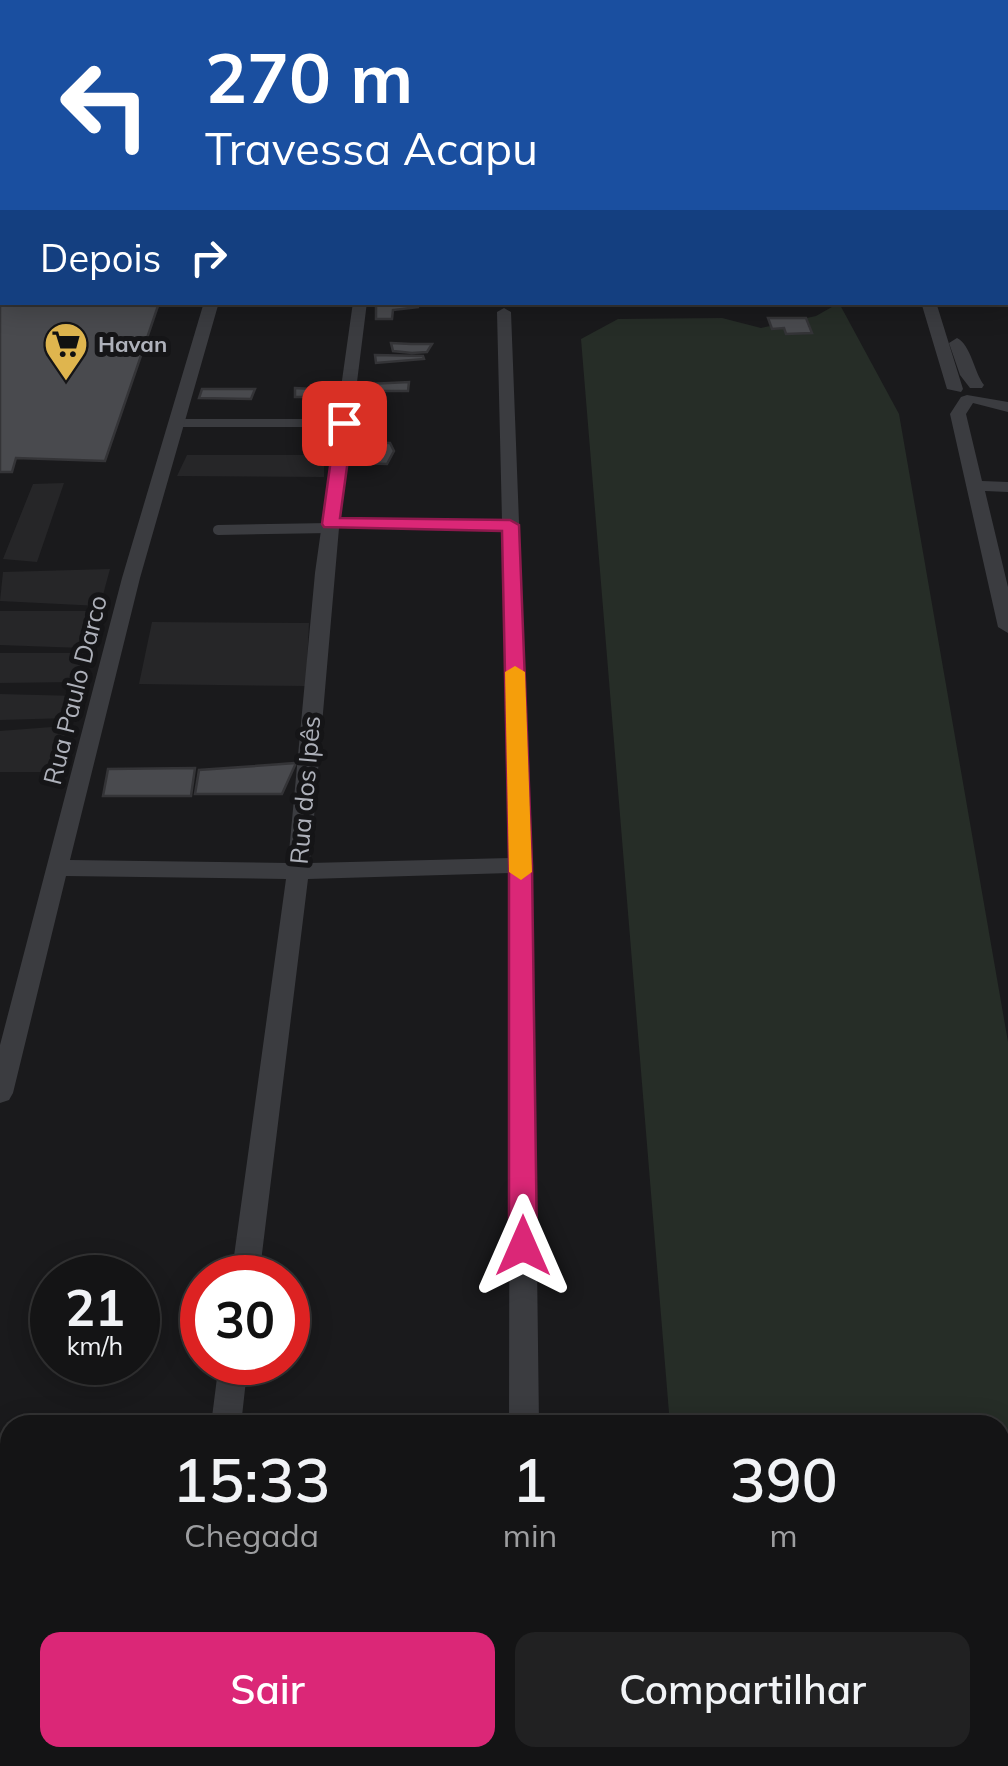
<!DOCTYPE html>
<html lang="pt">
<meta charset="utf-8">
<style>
body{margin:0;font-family:Mulish,sans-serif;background:#212122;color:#f1f3f6;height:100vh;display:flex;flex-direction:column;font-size:38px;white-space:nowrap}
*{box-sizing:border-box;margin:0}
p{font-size:32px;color:#9d9ea0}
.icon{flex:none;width:55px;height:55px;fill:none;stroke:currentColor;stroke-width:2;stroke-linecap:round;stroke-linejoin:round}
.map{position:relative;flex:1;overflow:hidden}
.sheet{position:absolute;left:0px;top:1415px;width:1010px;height:352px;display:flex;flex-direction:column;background:#141415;border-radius:30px 30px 0 0;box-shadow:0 5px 25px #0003,0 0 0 2px #333334}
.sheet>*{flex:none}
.hud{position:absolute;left:0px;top:0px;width:1010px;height:305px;box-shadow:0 5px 25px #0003,0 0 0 2px #333334;background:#1a4fa0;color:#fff;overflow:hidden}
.speed{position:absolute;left:30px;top:1255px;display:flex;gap:20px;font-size:50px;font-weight:700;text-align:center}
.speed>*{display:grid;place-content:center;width:130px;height:130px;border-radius:50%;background:#141415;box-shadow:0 5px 25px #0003,0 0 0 2px #333334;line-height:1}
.speed small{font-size:25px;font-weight:400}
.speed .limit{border:15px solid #d22;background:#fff;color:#111}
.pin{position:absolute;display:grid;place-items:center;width:85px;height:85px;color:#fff;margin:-42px;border-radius:20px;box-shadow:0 5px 15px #0006}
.me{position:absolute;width:110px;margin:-55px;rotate:0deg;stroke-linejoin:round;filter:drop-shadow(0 0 8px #0008)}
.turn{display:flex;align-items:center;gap:35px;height:210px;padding:0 40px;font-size:45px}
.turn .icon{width:130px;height:130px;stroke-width:2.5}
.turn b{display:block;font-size:70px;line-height:85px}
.then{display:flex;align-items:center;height:95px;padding:0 40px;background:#0003;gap:20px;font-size:38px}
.eta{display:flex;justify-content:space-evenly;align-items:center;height:170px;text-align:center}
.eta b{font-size:60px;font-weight:600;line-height:70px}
.primary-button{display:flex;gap:20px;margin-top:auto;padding:20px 40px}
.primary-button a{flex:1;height:115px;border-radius:20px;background:#db2777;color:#fff;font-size:40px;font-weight:600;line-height:115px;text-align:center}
.primary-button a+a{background:#212122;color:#f1f3f6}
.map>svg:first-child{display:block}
</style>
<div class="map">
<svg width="1008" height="1766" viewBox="0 0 1008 1766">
<rect width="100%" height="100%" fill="#1a1a1c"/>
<!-- built -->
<path fill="#262628" d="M187 455H324V477L177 476Z
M64 483 37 562 3 559 33 484Z
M110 569 100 606 0 601 3 572Z
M0 611H97L82 648 0 645Z
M152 622 309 623 306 686 139 684Z
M0 653H83L76 682 0 683Z
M0 694 77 696 69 718 0 720Z
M65 726 63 772H0V731Z"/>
<!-- green -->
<path fill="#262d27" d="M839 303 899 414 1008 1042V1766H698L697 1758H1000V1425H670L581 339 618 319 722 318 761 328 816 316Z"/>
<!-- building -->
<path fill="#494a4e" stroke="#343437" stroke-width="2.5" d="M3 302 158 306 105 461 16 458 12 472H0V306Z
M376 302H420L418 307 393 310 392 319H376Z
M768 318H806L812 333 786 334 784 328 772 329Z
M391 343 411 344H432L427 352 412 353 393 351Z
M375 355 423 356 424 359 376 363Z
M409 382 408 391H368L369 384Z
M295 388 312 389 336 390 335 397H295Z
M202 389H255L251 399 199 398Z
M364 442 390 443 394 451 387 464 357 463Z
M296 763 282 794H195L199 770Z
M195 768 191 796H103L108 769Z"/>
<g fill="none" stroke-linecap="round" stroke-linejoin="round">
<!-- service-far2 -->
<path stroke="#3b3c40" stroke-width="6" d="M814 0 828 2
M937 0 941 2"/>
<!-- service-far1 -->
<path stroke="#3b3c40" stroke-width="8" d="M176 423H344"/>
<!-- service -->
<path stroke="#3b3c40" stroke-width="10" d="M218 530 330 528"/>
<!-- minor -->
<path fill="#3b3c40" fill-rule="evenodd" d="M204 302H219L140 578 70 860 288 863 315 573 353 302H367L340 518 502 520 497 312 504 308 511 312 532 865 539 1425H509L510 873 308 879 259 1278H231L286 879 66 876 13 1093 9 1100 0 1103V1045L122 578ZM339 528 502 530 510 858 310 863Z
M921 302H936L963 389 961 392 947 389Z
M957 338C971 345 974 372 984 385L982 388H970L960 375 949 343Z
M967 395 1008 402V412L973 403 966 414 982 481 1008 482V492L985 491 1008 587V633L998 627 950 414 961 397Z
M219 1362H248L241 1425H211Z
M0 1484H10V1514H0Z
M120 1758H154L153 1766H119Z
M499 1758H533V1766H499Z"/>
<!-- trunk -->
<path fill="#606268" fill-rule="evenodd" d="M0 203H2V217H0Z"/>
</g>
<!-- route -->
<path fill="#db2777" stroke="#8e194d" stroke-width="2.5" d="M344 418 353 423 340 518 510 520 519 525 532 865 537 1246 533 1255 523 1258 513 1255 509 1246V865L502 531 324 527 322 524 336 423Z"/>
<!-- slow -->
<path fill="#f59e0b" d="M515 666 525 672 532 872 521 880 509 872 505 672Z"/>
<!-- icons -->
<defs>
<symbol id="supermarket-pin" viewBox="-11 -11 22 30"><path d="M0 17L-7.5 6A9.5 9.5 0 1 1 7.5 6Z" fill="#dfb54e" stroke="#151517"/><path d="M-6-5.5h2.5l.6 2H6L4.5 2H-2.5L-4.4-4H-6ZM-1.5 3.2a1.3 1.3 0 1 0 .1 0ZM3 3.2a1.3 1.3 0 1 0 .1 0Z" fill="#111"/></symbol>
</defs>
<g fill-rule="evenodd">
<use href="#supermarket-pin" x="41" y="319" width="50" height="68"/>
</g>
<g text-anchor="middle" stroke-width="10" stroke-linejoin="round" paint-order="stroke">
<!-- far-poi labels -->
<g font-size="22" font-weight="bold" fill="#aeb1ba" stroke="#151517" text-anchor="start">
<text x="98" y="352">Havan</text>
</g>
<!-- street labels -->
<g font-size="25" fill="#aeb1ba" stroke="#151517">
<text transform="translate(75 690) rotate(-76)" y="9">Rua Paulo Darco</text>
<text transform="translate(305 790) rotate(-85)" y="9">Rua dos Ipês</text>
</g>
</g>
</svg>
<div class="speed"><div>21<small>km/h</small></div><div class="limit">30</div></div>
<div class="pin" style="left:344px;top:423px;background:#d93025"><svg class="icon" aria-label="arrive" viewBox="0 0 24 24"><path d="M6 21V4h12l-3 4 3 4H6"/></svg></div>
<svg class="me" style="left:523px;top:1246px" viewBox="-20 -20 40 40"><path d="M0-17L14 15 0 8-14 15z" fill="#db2777" stroke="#fff" stroke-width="4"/></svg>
<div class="hud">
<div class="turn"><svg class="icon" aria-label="left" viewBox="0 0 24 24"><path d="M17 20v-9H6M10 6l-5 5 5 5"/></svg><div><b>270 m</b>Travessa Acapu</div></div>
<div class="then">Depois<svg class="icon" aria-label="right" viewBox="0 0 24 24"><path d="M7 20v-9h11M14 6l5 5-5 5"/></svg></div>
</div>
<section class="sheet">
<div class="eta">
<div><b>15:33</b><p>Chegada</p></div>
<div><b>1</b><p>min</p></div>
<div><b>390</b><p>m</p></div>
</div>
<div class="primary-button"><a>Sair</a><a>Compartilhar</a></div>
</section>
</div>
